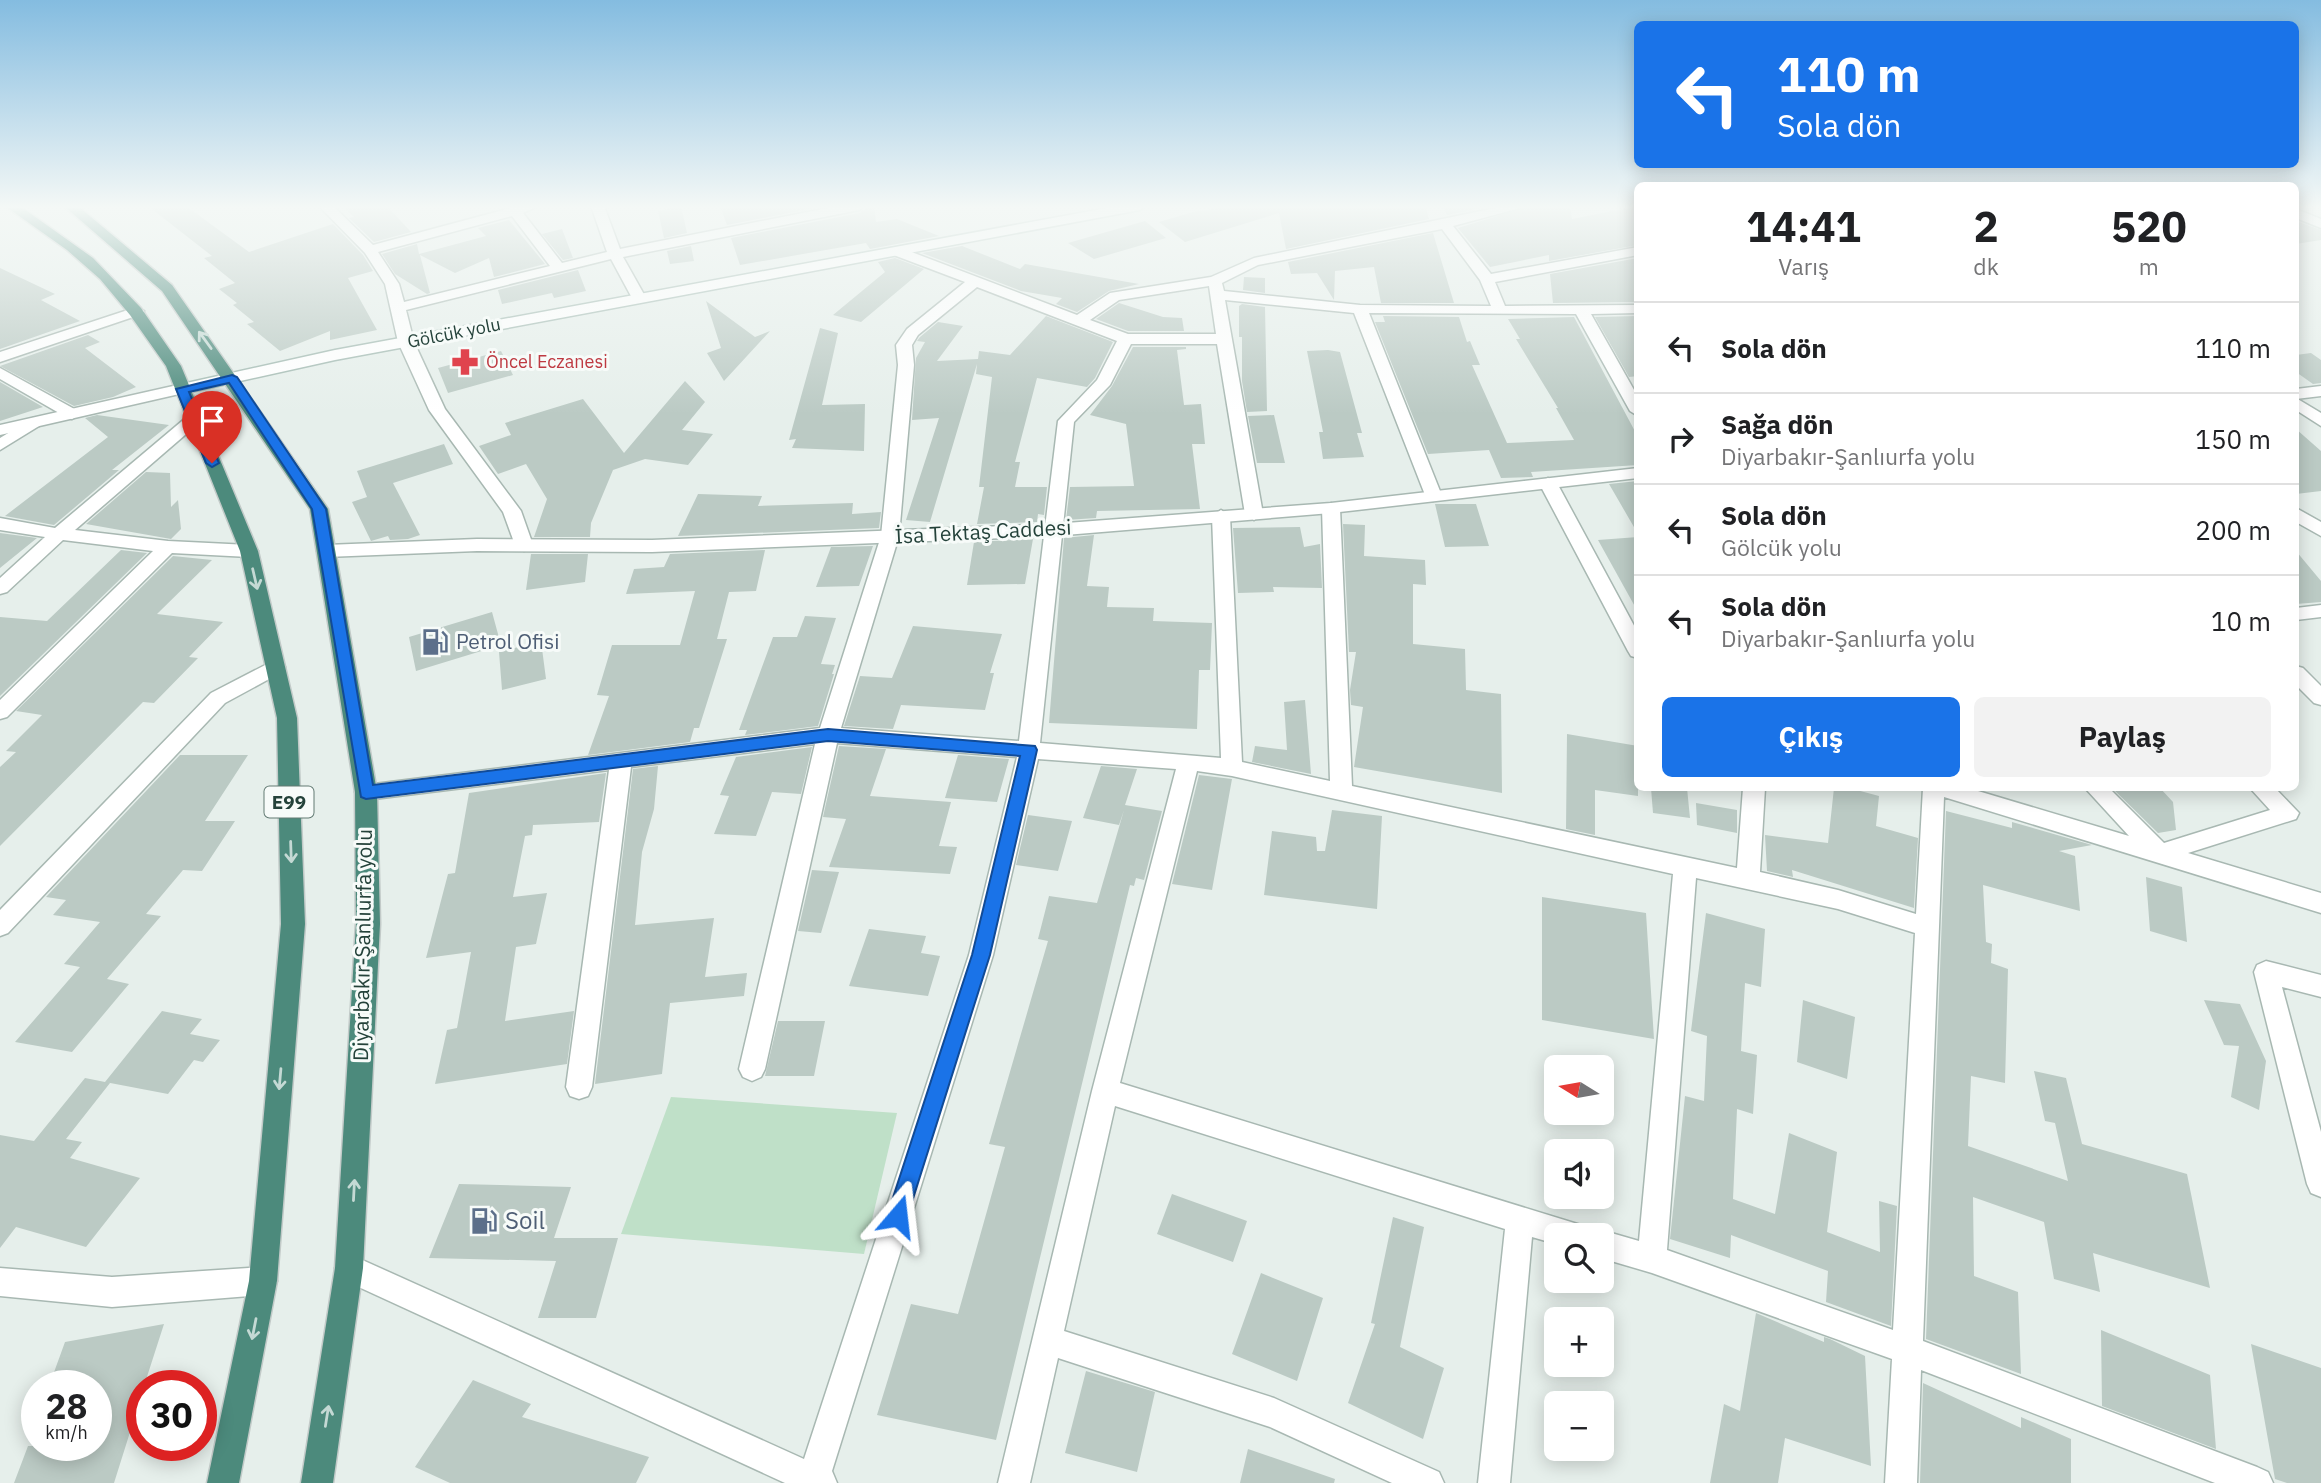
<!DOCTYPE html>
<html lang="tr">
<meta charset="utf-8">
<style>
body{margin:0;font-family:"IBM Plex Sans",sans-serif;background:#f2f2f2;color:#202124;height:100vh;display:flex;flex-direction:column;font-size:26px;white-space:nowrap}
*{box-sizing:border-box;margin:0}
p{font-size:23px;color:#757577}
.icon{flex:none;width:38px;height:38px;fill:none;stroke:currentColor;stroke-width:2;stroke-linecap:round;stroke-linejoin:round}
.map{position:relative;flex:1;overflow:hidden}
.details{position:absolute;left:1634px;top:182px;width:665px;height:609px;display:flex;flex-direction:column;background:#fff;border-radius:10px;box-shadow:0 4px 18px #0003}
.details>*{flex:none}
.hud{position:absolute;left:1634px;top:21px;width:665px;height:147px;border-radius:10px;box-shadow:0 4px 18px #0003;background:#1a73e8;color:#fff;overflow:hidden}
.needle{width:46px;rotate:281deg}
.buttons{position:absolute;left:1544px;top:1055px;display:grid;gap:14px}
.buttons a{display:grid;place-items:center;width:70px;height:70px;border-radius:10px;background:#fff;box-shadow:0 4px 18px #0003;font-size:35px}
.speed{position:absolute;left:21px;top:1370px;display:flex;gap:14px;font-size:35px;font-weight:700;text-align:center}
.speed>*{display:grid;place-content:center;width:91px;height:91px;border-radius:50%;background:#fff;box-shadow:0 4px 18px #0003;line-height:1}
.speed small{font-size:18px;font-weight:400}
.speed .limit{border:10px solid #d22;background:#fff;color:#111}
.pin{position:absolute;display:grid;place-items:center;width:60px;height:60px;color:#fff;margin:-72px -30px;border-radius:50% 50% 50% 0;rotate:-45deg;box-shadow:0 0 7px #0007}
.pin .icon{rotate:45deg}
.me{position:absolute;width:77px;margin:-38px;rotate:17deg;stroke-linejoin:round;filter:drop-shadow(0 0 5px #0008)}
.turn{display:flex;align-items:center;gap:24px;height:147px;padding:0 28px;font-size:32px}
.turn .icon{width:91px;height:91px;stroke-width:2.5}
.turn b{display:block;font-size:49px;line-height:60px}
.eta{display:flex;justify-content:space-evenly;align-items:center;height:119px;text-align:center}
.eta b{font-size:42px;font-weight:700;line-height:49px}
.primary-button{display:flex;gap:14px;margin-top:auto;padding:14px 28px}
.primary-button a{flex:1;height:80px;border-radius:10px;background:#1a73e8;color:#fff;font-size:28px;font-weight:700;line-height:80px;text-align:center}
.primary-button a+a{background:#f2f2f2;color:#202124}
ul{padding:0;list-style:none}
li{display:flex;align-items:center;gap:21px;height:91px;padding:0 28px;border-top:2px solid #e0e0e0}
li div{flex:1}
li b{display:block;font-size:26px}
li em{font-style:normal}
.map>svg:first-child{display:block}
</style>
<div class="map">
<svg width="2321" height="1483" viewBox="0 0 2321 1483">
<rect width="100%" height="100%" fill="#e6efeb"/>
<!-- green -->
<path fill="#bfe0c8" d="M671 1097 897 1113 864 1254 621 1234Z"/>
<!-- building -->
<path fill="#bbcac4" d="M148 206H186L249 252 333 224 363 255 373 271 348 278 377 330 330 340V331L280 351 247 324 254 322 233 305 237 303 219 289 235 283 204 258 212 256Z
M342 206H387L411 232 374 242 349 218 354 217Z
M681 206 687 233 664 238 658 211Z
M720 206H824L727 225Z
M868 206H874L876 222 897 219 939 236 870 249 866 243 740 265 731 238 860 213Z
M1229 206H1425L1429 219 1286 249 1279 213 1185 242 1159 222 1193 212Z
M1442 206H1491L1447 215Z
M1530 206H1570L1572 219 1638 206V245L1549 261V255L1490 267 1458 228Z
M509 220 545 264 494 277 489 258 455 273 420 255 430 293 427 294 395 274 382 254 417 244 419 254 486 236 478 228Z
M1145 221 1166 238 1094 259 1068 243Z
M2296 221 2321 230V240L2296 244Z
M562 229 573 258 563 260 542 234Z
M1433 233 1454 303H1381L1374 267 1335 271 1334 300 1317 273 1291 274 1288 262Z
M691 246 694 261 670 264 667 251Z
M962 246 1020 269 1025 264 1139 284 1109 291 1077 312 1056 304 1062 298 1021 291 922 253Z
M895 258 924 269 861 322 833 315 885 272 878 262Z
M1638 258V302L1553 303 1550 274Z
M0 268 55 294 41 300 80 321 0 349Z
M578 270 586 291 554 298 552 293 502 304 498 290Z
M1244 277 1265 278V293L1243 290Z
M706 301 755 337 770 331 724 381 707 353 721 348Z
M1119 303 1163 317 1182 318 1184 331H1128L1096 319Z
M1242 304 1265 307 1267 411 1247 412 1242 381V337H1239V306Z
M1046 316 1113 342 1095 378 1087 387 1037 378 1015 462H1020L1015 487H1047L1044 515 1038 514 1037 522 977 524 984 487H979L992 377 976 374 977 364 930 522 906 520 939 418 912 420 916 358 925 342 917 341 920 337 938 322 963 326 937 361 978 359 979 351 1010 355Z
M1383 316 1459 317 1467 342 1470 341 1480 365H1472L1507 443 1574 440 1556 408H1558L1516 339H1520L1508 319 1574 317 1638 437V465L1531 472 1533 477 1501 478 1489 450 1428 454 1375 322H1385Z
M1638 316V376L1629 377 1595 317Z
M820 328 838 333 822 405 865 404 864 451 792 448 796 439 789 440Z
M88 335 100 342 85 348 136 387 113 397 74 406 0 366Z
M1133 347H1186V349L1177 350 1184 405 1201 404 1205 444H1192L1200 509 1097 511 1096 518 1066 520 1070 487 1134 486 1126 424 1090 415 1112 386Z
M1328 350 1340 352 1362 433H1357L1364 457 1323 459 1319 432H1323L1307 351Z
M501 351 513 375 448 393 438 368Z
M2311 353 2321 360V383L2313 384 2296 372V355Z
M685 381 705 402 682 430 713 434 688 465 645 459 613 470 591 523 590 537H534L547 499 526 464 498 474 479 446 511 435 505 423 583 399 624 453Z
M0 382 43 407 0 421Z
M97 415 169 425 112 470H119L54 525 5 516 108 437 85 418Z
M1274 415 1285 463H1257L1248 416Z
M2296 429 2321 451V491L2296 494Z
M444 444 453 464 393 483 420 535 408 539 390 540 388 536 371 541 352 502 367 497 357 471Z
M146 472 170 473 171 507 178 500 181 529 171 539 86 524Z
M1638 481V534L1609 484Z
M698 494 762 496 758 506 853 503 852 514 881 512 879 528 678 536Z
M1435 504H1476L1489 546 1445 547Z
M1343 524 1365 525 1364 556 1425 560 1426 585 1413 584V644L1465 649 1466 690 1501 694 1502 793 1354 767 1363 707 1351 705 1350 690 1356 652H1349Z
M1300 527 1304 547 1320 544 1322 588 1273 587 1274 592 1238 593 1233 528Z
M0 533 37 538 0 568Z
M1094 535 1087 586 1109 587 1107 607 1154 608 1153 621 1212 623 1210 670H1199L1197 729 1049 723 1064 538Z
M1638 537V612L1598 540Z
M1033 539 1025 584 967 585 974 542Z
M873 546 859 586 816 587 831 547Z
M121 550 147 553 0 696V617L47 621Z
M765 550 756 591 729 592 717 639H727L699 728H694L690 742 588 755 609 696 597 695 612 645H680L695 591 626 594 634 569 664 567 670 554Z
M2296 551 2321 581V602L2296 604Z
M531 554H588L585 582 526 590Z
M173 556 212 560 157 614 223 622 189 657 198 658 154 703 143 702 0 846V767L16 752 6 751 42 715 16 711Z
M492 612 501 645 416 671 409 637Z
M805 616 836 618 821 664 835 665 832 674H834L818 726 745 735 747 730H739L773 637H797Z
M913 626 1002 634 990 673H994L985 710 901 705 893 729 844 726 860 676 892 678Z
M541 641 546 679 502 690 499 652Z
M1305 700 1311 774 1252 762 1255 746 1287 750 1284 702Z
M1567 734 1638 746V796L1595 790V835L1566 829Z
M839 746 886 749 870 796 951 802 939 846 957 847 950 874 829 867 846 819 823 817Z
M812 747 801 794 772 792 756 836 714 834 729 796 720 795 736 757Z
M180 755H248L205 821H235L202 871 183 870 146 914 161 916 107 979 129 984 72 1052 15 1042 80 967 64 964 100 922 53 915 66 900 46 897Z
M958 755 1009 759 997 802 945 798Z
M658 766 654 809 642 852 635 925 714 918 705 977 747 973 744 996 670 1003 662 1074 595 1084 633 769Z
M1101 766 1137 769 1125 805 1162 811 1144 880 1136 878 1134 886 1130 885 996 1440 877 1415 911 1304 958 1314 1005 1147 989 1144 1048 941 1038 939 1049 896 1097 903 1124 810 1119 825 1083 818Z
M606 773 599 822 533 825 532 835 525 836 513 897 547 893 536 944 516 947 505 1021 574 1011 567 1064 435 1084 447 1030 457 1028 471 952 426 958 448 874 455 873 469 793Z
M1199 775 1232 779 1212 890 1172 884Z
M1651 788H1687L1690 818 1653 813Z
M1834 788H1849L1879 796 1876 826 1918 838 1914 908 1792 870 1793 877 1767 871 1765 835 1828 843Z
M2112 788H2160L2173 802 2176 830 2158 833Z
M1696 803 1737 810V833L1697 825Z
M1332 810 1382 816 1377 909 1264 895 1272 831 1316 837 1317 851H1325Z
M1946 811 2012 828V822L2092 845 2059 851 2075 856 2080 911 1983 885 1986 942 1992 944 1991 963 2008 969 2005 1083 1971 1076 1968 1146 2068 1181 2055 1123 2045 1121 2034 1071 2066 1078 2082 1144 2187 1174 2210 1288 2093 1253 2100 1292 2054 1279 2044 1222 1973 1197 1974 1276 2018 1292 2021 1374 1926 1339Z
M1028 815 1072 821 1058 871 1016 865Z
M812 870 839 872 821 933 798 931Z
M2146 877 2182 887 2187 942 2150 931Z
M1542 897 1646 913 1654 1039 1542 1020Z
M1706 913 1765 929 1761 987 1745 983 1741 1051 1757 1055 1753 1114 1737 1109 1733 1199 1775 1214 1789 1133 1837 1152 1827 1232 1880 1252 1879 1201 1897 1206 1891 1326 1826 1302 1828 1271 1731 1235 1730 1258 1670 1239 1685 1096 1704 1101 1707 1036 1691 1031Z
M869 929 926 936 921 953 940 956 928 996 849 986Z
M1803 1000 1855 1017 1847 1079 1797 1062Z
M2204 1000 2240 1004 2266 1061 2259 1110 2231 1097 2239 1046 2224 1045Z
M162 1011 202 1019 190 1034 220 1040 203 1062 194 1060 168 1094 105 1082Z
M778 1021H825L814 1076H765Z
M85 1078 110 1083 66 1139 82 1142 70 1158 140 1178 86 1247 16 1227 0 1248V1135L34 1141Z
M459 1184 571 1187 554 1238H618L596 1318H538L556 1261 429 1258Z
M1172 1194 1247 1221 1233 1262 1157 1234Z
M1393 1217 1424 1227 1400 1347 1444 1368 1423 1439 1348 1403 1375 1324 1371 1323Z
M1261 1273 1323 1298 1297 1381 1232 1354Z
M1756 1313 1824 1342V1337L1830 1339 1865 1356 1871 1466 1785 1438 1778 1483H1710L1724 1404 1740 1411Z
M164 1324 144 1386H142V1394L114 1483H14L28 1446H96V1386H49L65 1342Z
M2101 1330 2210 1375 2216 1449 2102 1406Z
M2251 1344 2321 1368V1483H2287L2275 1479Z
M1086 1371 1155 1392 1137 1472 1065 1453Z
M473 1380 531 1404 522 1417 649 1457 636 1483H450L415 1467Z
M1923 1383 2021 1428V1417L2071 1439V1483H1920Z
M1248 1449 1335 1479 1334 1483H1240Z"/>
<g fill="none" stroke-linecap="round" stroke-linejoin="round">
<defs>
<path id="minor" d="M319 206H333L373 245 518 206H539L523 213 562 263 607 252 591 206H604L620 249 838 206H865L859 210 623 257 646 298 639 302 632 298 611 259 406 310 414 342 445 409 521 511 533 545 524 551 515 545 503 512 429 410 398 342 385 284 365 253ZM512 216 550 266 404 302 399 284 378 252Z
M1505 206H1528L1453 226 1491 274 1638 247V255L1495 282 1505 306 1638 305V313L1591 314 1638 397V416L1630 411 1576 314 1369 313 1442 496 1433 501 1427 500 1354 313 1225 300 1263 514 1254 520 1245 514 1217 344H1131L1110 385 1074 422 1040 743 1221 758 1212 516 1221 510 1230 516 1242 762 1330 781 1322 508 1331 503 1340 508 1352 786 1737 868 1743 788H1765L1760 872 1838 890 1916 914 1923 788H1968L2129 836 2085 788H2109L2164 843 2270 810 2250 788H2275L2299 813 2296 819 2188 853 2321 893V913L1944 797 1923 1341 2257 1467 2268 1472 2273 1483H2215L1921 1370 1917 1483H1885L1892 1359 1652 1273 1601 1258V1236H1590L1601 1230 1639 1241 1673 874 1232 776 1197 771 1120 1083 1584 1226 1588 1236H1556V1244L1532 1237 1510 1483H1478L1505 1229 1115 1106 1064 1331 1274 1398 1439 1472 1444 1483H1392L1270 1427 1058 1358 1030 1483H998L1092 1091 1176 769 1038 759 993 955 832 1471 837 1483H785L339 1278 335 1268 339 1258 349 1254 804 1459 969 955 1017 757 837 743 765 1069 761 1077 752 1081 743 1077 739 1069 815 744 631 767 592 1087 588 1096 579 1099 570 1096 566 1087 609 770 366 800 358 798 355 792 358 786 820 728 881 536 898 365 896 345 907 329 965 282 891 254V248H901L1077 315 1110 293 1211 277 1254 258ZM1442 229 1480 280 1491 306 1360 305 1224 291 1222 283 1258 265ZM1209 286 1216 334H1128L1090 320 1119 300ZM977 287 1117 341 1097 380 1058 421 1019 741 841 728 899 536 914 365 912 345 918 335ZM1696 878 1838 909 1915 933 1893 1330 1667 1250Z
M137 307 144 311 142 314 0 362V352Z
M0 368 78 411 80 414 72 419 66 417 0 379Z
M2296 398 2321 413V426L2296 410Z
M194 414 202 419 200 422 75 530 168 541 249 545 258 551 249 557 172 553 7 717 0 719V700L153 551 63 540 7 592 0 594V578L45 537 0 530V518L55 528 188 416Z
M33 418 39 420 41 423 39 426 0 450V438Z
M1548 478 1557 483 1638 633V658L1631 656 1628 651 1539 483Z
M2296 508 2321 522V536L2296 522Z
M2321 605V617L2296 620V608Z
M275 660 282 662 285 667 282 672 225 703 8 933 0 936V910L211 693Z
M2296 666 2303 668 2321 686V705L2314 703 2296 685Z
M2266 961 2321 975V997L2282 987 2321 1132V1197L2311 1193 2307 1184 2254 972 2257 965Z
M263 1267 273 1271 277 1281 273 1291 263 1295 112 1307 0 1296V1268L112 1277Z"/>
<path id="tertiary" d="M182 384 188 386 190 389 188 392 0 435V425Z
M2321 386V396L2296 399V389Z
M1638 468V478L1331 513 1053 536 652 552 477 551 326 557 317 551 326 545 477 539 652 540 1053 524 1331 503Z"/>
<path id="secondary" d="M1118 206H1146L1140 210 335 360 182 394 174 389 182 384 335 350Z
M2296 209 2321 219V228L2296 218Z"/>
<path id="trunk" d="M5 206H20L93 258 141 308 181 366 258 551 297 718 305 924 277 1281 239 1483H207L249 1281 281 924 277 718 240 551 166 366 130 315 100 279 67 250Z
M64 206H78L172 285 328 509 377 792 380 924 363 1268 333 1483H301L335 1268 356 924 355 792 310 509 162 291Z"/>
</defs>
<!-- minor casing -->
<use href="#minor" stroke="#a8b8b2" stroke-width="3"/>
<!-- tertiary casing -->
<use href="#tertiary" stroke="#a8b8b2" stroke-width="3"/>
<!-- secondary casing -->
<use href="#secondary" stroke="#a4bbb3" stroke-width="3"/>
<!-- trunk casing -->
<use href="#trunk" stroke="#c2cac8" stroke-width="3"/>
<!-- minor -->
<use href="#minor" fill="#fff" fill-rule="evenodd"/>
<!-- tertiary -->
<use href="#tertiary" fill="#fff" fill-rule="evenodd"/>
<!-- secondary -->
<use href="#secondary" fill="#fff" fill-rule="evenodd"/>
<!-- trunk -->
<use href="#trunk" fill="#4c8a7c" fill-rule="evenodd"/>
</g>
<!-- one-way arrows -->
<defs><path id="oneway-shaft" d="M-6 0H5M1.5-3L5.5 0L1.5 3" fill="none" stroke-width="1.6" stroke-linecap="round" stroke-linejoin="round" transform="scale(1.75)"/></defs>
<g stroke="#c4d9d4">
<use href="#oneway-shaft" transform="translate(205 340) rotate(-126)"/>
<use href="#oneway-shaft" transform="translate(255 579) rotate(77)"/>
<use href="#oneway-shaft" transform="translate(291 852) rotate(88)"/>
<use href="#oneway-shaft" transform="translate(280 1079) rotate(95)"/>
<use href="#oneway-shaft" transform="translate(354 1190) rotate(-87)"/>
<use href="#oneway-shaft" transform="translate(254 1329) rotate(101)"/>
<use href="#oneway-shaft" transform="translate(327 1416) rotate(-81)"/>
</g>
<!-- sky -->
<linearGradient id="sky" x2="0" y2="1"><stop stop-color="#84bce0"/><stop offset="0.5" stop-color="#f4f8f6"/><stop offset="1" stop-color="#f4f8f6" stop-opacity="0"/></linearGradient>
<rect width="2321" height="414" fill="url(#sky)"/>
<!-- route -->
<path fill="#1a73e8" stroke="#114b97" stroke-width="2" d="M232 375 237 377 326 509 373 785 828 729 1035 746 1037 750 990 955 905 1224 898 1227 890 1224 887 1216 972 955 1020 756 828 741 366 799 361 797 312 509 229 383 189 392 219 463 212 467 206 463 176 389Z"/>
<!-- icons -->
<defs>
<symbol id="pharmacy-bare" viewBox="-9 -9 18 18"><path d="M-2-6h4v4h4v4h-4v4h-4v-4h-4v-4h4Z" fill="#e0444e" stroke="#f7fbf9" stroke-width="2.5" paint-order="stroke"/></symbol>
<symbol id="fuel-bare" viewBox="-9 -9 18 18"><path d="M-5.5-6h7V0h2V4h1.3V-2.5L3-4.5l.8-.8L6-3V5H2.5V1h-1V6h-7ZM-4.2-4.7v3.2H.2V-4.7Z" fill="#5c6f8a" stroke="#f7fbf9" stroke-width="2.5" paint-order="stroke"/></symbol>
</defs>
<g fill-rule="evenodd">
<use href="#pharmacy-bare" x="446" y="343" width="38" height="38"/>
<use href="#fuel-bare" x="416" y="623" width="38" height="38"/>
<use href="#fuel-bare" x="465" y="1202" width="38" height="38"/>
</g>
<g text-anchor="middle" stroke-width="6" stroke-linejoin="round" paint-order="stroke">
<!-- far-street labels -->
<g font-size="18" fill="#24423a" stroke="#f7fbf9">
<text transform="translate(454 333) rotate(-11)" y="6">Gölcük yolu</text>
</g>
<!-- far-health labels -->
<g font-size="18" fill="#be3a42" stroke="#f7fbf9" text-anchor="start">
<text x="486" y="368">Öncel Eczanesi</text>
</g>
<!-- shield labels -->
<rect fill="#f7fbf9" stroke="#637a73" stroke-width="2" x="264.5" y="786.5" width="49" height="31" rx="5"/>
<g font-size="19" font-weight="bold" fill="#24423a">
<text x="289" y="809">E99</text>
</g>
<!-- street labels -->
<g font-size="21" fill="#24423a" stroke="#f7fbf9">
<text transform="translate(983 532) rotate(-3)" y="7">İsa Tektaş Caddesi</text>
<text transform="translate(363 945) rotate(-89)" y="7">Diyarbakır-Şanlıurfa yolu</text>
</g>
<!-- service labels -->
<g font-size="21" fill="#4e5e75" stroke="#f7fbf9" text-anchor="start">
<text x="456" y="649">Petrol Ofisi</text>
</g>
<!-- near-service labels -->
<g font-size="24" fill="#4e5e75" stroke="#f7fbf9" text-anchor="start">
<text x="505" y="1229">Soil</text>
</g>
</g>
</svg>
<div class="buttons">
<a><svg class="needle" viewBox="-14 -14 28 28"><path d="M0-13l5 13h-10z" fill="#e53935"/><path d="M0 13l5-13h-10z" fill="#757577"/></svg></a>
<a><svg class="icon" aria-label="sound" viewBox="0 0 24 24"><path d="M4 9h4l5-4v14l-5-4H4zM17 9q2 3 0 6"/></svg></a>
<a><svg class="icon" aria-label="search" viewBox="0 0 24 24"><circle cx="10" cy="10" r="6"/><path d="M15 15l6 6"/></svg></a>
<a>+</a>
<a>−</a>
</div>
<div class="speed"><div>28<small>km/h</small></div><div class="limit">30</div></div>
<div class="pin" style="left:212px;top:463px;background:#d93025"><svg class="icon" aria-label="arrive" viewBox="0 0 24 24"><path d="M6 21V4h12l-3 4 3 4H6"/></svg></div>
<svg class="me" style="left:898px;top:1216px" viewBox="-20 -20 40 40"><path d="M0-17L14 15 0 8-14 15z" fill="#1a73e8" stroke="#fff" stroke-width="4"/></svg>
<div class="hud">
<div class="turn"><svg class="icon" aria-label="left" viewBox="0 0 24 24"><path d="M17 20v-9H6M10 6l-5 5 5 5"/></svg><div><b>110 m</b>Sola dön</div></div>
</div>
<section class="details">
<div class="eta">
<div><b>14:41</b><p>Varış</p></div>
<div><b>2</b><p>dk</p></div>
<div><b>520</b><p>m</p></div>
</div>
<ul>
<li><svg class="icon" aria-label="left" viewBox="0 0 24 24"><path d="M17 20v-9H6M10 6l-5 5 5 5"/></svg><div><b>Sola dön</b></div><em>110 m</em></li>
<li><svg class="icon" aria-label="right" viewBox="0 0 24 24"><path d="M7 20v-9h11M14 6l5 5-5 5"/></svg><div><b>Sağa dön</b><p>Diyarbakır-Şanlıurfa yolu</p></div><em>150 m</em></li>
<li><svg class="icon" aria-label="left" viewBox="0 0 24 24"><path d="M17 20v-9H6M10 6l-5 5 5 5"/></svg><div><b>Sola dön</b><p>Gölcük yolu</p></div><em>200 m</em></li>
<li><svg class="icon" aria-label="left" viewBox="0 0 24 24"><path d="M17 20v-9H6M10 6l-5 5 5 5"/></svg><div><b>Sola dön</b><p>Diyarbakır-Şanlıurfa yolu</p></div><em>10 m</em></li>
</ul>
<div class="primary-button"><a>Çıkış</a><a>Paylaş</a></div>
</section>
</div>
